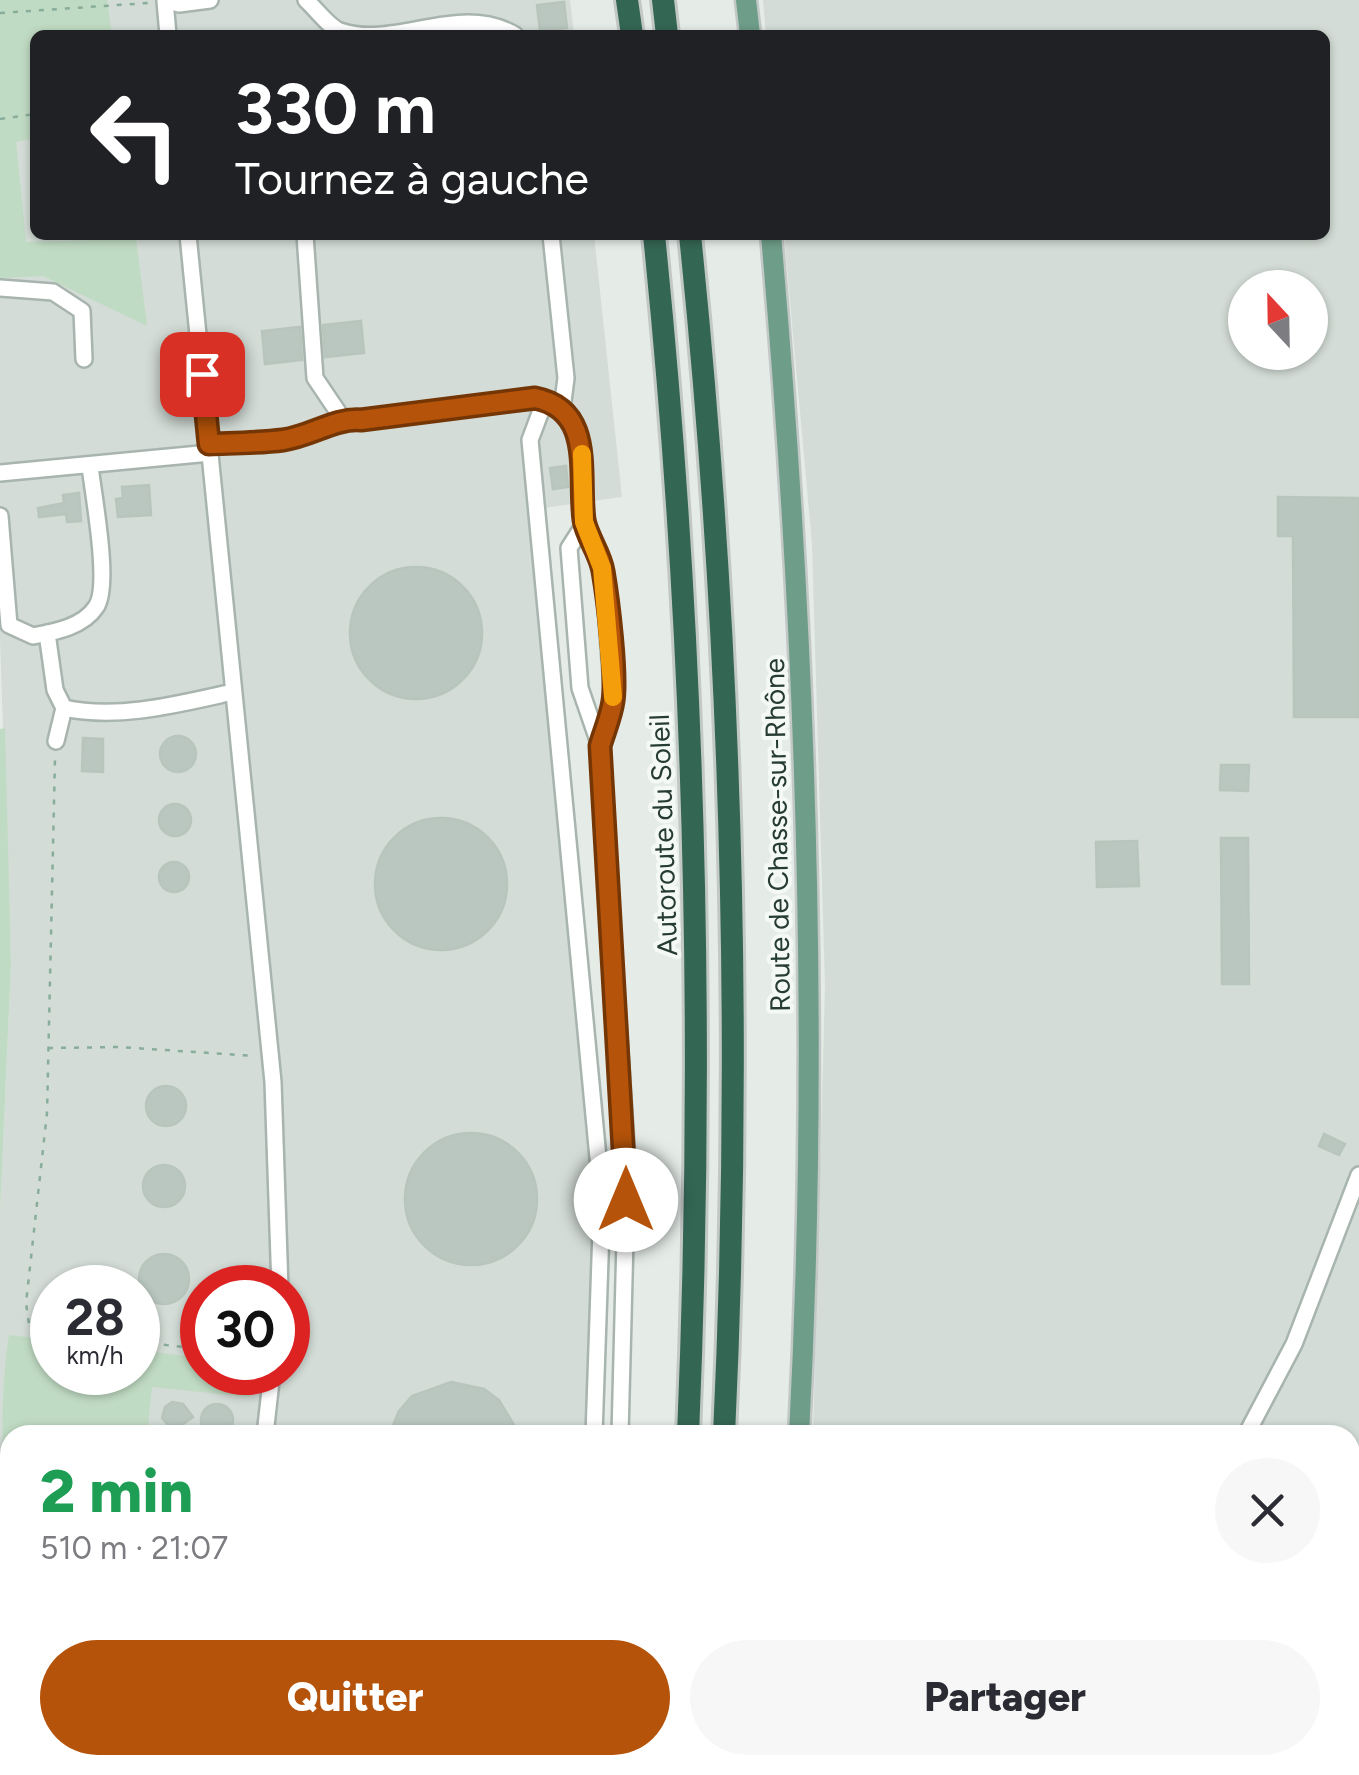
<!DOCTYPE html>
<html lang="fr">
<meta charset="utf-8">
<style>
body{margin:0;font-family:Figtree,sans-serif;background:#f7f7f7;color:#2b2b33;height:100vh;display:flex;flex-direction:column;font-size:38px;white-space:nowrap}
*{box-sizing:border-box;margin:0}
p{font-size:32px;color:#7c7c81}
.icon{flex:none;width:55px;height:55px;fill:none;stroke:currentColor;stroke-width:2;stroke-linecap:round;stroke-linejoin:round}
.map{position:relative;flex:1;overflow:hidden}
.side{position:absolute;left:0px;top:1425px;width:1360px;height:350px;display:flex;flex-direction:column;background:#fff;border-radius:30px 30px 0 0;box-shadow:0 2px 8px #0004}
.side>*{flex:none}
.guide{position:absolute;left:30px;top:30px;width:1300px;height:210px;border-radius:15px;box-shadow:0 2px 8px #0004;background:#202124;color:#fff;overflow:hidden}
.needle{width:65px;rotate:338deg}
.fabs{position:absolute;left:1228px;top:270px;display:grid;gap:20px}
.fabs a{display:grid;place-items:center;width:100px;height:100px;border-radius:50%;background:#fff;box-shadow:0 2px 8px #0004;font-size:50px}
.speed{position:absolute;left:30px;top:1265px;display:flex;gap:20px;font-size:50px;font-weight:700;text-align:center}
.speed>*{display:grid;place-content:center;width:130px;height:130px;border-radius:50%;background:#fff;box-shadow:0 2px 8px #0004;line-height:1}
.speed small{font-size:25px;font-weight:400}
.speed .limit{border:15px solid #d22;background:#fff;color:#111}
.pin{position:absolute;display:grid;place-items:center;width:85px;height:85px;color:#fff;margin:-42px;border-radius:20px;box-shadow:0 5px 15px #0006}
.me{position:absolute;width:110px;margin:-55px;rotate:0deg;stroke-linejoin:round;filter:drop-shadow(0 0 8px #0008)}
.turn{display:flex;align-items:center;gap:35px;height:210px;padding:0 40px;font-size:45px}
.turn .icon{width:130px;height:130px;stroke-width:2.5}
.turn b{display:block;font-size:70px;line-height:85px}
.round{display:grid;place-items:center;flex:none;width:105px;height:105px;border-radius:52px;background:#f7f7f7}
.headline{display:flex;align-items:center;justify-content:space-between;height:170px;padding:0 40px}
h1{font-size:60px;font-weight:800;line-height:75px;color:#1e9e55}
.action{display:flex;gap:20px;margin-top:auto;padding:20px 40px}
.action a{flex:1;height:115px;border-radius:60px;background:#b45309;color:#fff;font-size:40px;font-weight:800;line-height:115px;text-align:center}
.action a+a{background:#f7f7f7;color:#2b2b33}
.map>svg:first-child{display:block}
</style>
<div class="map">
<svg width="1359" height="1775" viewBox="0 0 1359 1775">
<rect width="100%" height="100%" fill="#e5ece8"/>
<!-- built -->
<path fill="#d3dcd6" fill-rule="evenodd" d="M0 0H570L574 35H35V235H594L622 497 543 508 611 1186 602 1435H10V1765H578L577 1775H0V1213L11 965 0 640ZM52 1288H138V1372H52ZM202 1288H288V1372H202Z
M763 0H1359V1775H793L794 1765H1350V1435H813L825 986 812 544 784 235H1325V35H766ZM1245 288H1310V352H1245Z"/>
<!-- green -->
<path fill="#c0dbc3" d="M0 0H107L112 35H35V138L16 142 26 242 136 239 147 326 43 276 0 278Z
M5 728 11 965 0 1213V729Z
M9 1335 52 1340V1372H138V1350L202 1358V1372L247 1373 253 1382 250 1397 152 1387 147 1435H10V1474H5C0 1439 3 1372 9 1335Z"/>
<!-- building -->
<path fill="#bac7c0" stroke="#b8c5bd" stroke-width="2.5" d="M564 2 567 28 540 31 537 5Z
M361 321 364 353 325 357 323 325Z
M300 327 302 360 265 364 262 331Z
M566 466 568 487 553 489 550 468Z
M149 485 151 515 118 517 116 499 123 498 122 487Z
M79 493 81 521 67 522 66 514 39 517 38 508 64 503 63 495Z
M1278 497 1359 498V717H1294L1293 536H1278Z
M350 633a66 66 0 1 1 132 0a66 66 0 1 1-132 0Z
M160 754a18 18 0 1 1 36 0a18 18 0 1 1-36 0Z
M83 738 103 739V772L82 771Z
M1221 765H1249L1248 791 1220 790Z
M159 820a16 16 0 1 1 32 0a16 16 0 1 1-32 0Z
M375 884a66 66 0 1 1 132 0a66 66 0 1 1-132 0Z
M1221 838H1248L1249 984H1222Z
M1137 841 1139 886 1097 887 1096 842Z
M159 877a15 15 0 1 1 30 0a15 15 0 1 1-30 0Z
M146 1106a20 20 0 1 1 40 0a20 20 0 1 1-40 0Z
M405 1199a66 66 0 1 1 132 0a66 66 0 1 1-132 0Z
M1324 1134 1345 1144 1339 1155 1319 1146Z
M143 1186a21 21 0 1 1 42 0a21 21 0 1 1-42 0Z
M139 1279a25 25 0 1 1 50 0a25 25 0 1 1-50 0Z
M451 1382 484 1389 499 1400 520 1435H389L399 1411 412 1396Z
M172 1402 183 1404 193 1417 179 1427 168 1425 162 1418 165 1407Z
M201 1420a16 16 0 1 1 32 0a16 16 0 1 1-32 0Z"/>
<g fill="none" stroke-linecap="round" stroke-linejoin="round">
<defs>
<path id="minor" d="M165 0 179 4 210 0
M306 0C316 9 329 27 340 31 395 50 459 2 515 35
M165 1 168 35
M188 235 273 1082 280 1288
M305 235 315 378 342 418 361 420 535 398 555 402 569 416 580 440 585 523 603 567 613 700 600 746 627 1161 620 1435
M551 235 566 378 562 409
M0 288 53 292 82 311 84 359
M545 400 530 440 602 1200 594 1435
M209 444C256 441 301 443 342 418
M0 473 210 453
M0 516 9 625 33 636C54 632 83 627 96 607 111 586 93 494 90 466
M585 523 569 548 580 688 600 746
M47 633 55 690 64 708C118 720 179 704 233 692
M56 741 64 708
M265 1435 272 1372
M1246 1435 1294 1344 1359 1175
M0 1766 52 1775
M83 1775 84 1765
M103 1775 105 1765
M225 1775 227 1765
M568 1775 569 1765
M596 1775 597 1765
M1039 1775 1045 1765"/>
<path id="major" d="M746 0 750 35
M771 235C806 634 820 1035 799 1435
M775 1775 776 1765"/>
<path id="highway" d="M627 0 632 35
M663 0 667 35
M654 235C695 634 705 1034 688 1435
M690 235C731 633 743 1035 724 1435
M665 1775V1765
M701 1775V1765"/>
</defs>
<!-- minor casing -->
<use href="#minor" stroke="#a8b4ae" stroke-width="20"/>
<!-- major casing -->
<use href="#major" stroke="#c2c8c6" stroke-width="25"/>
<!-- highway casing -->
<use href="#highway" stroke="#c2c8c6" stroke-width="28"/>
<!-- path -->
<path stroke="#88ad9b" stroke-width="2.5" stroke-dasharray="5 8" stroke-linecap="butt" d="M0 13 148 3
M0 119 35 114
M48 1048 119 1047 255 1056
M52 1334 29 1324 26 1303 47 1113 55 758
M138 1342 202 1349
M0 1473 10 1479"/>
<!-- minor -->
<use href="#minor" stroke="#fff" stroke-width="15"/>
<!-- major -->
<use href="#major" stroke="#6e9d89" stroke-width="20"/>
<!-- highway -->
<use href="#highway" stroke="#346654" stroke-width="22"/>
</g>
<g fill="none" stroke-linecap="round" stroke-linejoin="round">
<defs>
<path id="route" d="M202 374 209 444C234 443 259 443 283 440 312 436 334 418 361 420L535 398C595 410 578 474 584 520 587 537 600 553 603 571 608 600 617 674 613 701 611 716 604 732 600 746L626 1200"/>
</defs>
<!-- route casing -->
<use href="#route" stroke="#753606" stroke-width="25"/>
<!-- route -->
<use href="#route" stroke="#b45309" stroke-width="18"/>
<!-- slow -->
<path stroke="#f59e0b" stroke-width="18" d="M582 454 584 522 602 568 613 697"/>
</g>
<g text-anchor="middle" stroke-width="8" stroke-linejoin="round" paint-order="stroke">
<!-- street labels -->
<g font-size="28" fill="#263c33" stroke="#f5f9f6">
<text transform="translate(663 835) rotate(-92)" y="10">Autoroute du Soleil</text>
<text transform="translate(777 835) rotate(-91)" y="10">Route de Chasse-sur-Rhône</text>
</g>
</g>
</svg>
<div class="fabs">
<a><svg class="needle" viewBox="-14 -14 28 28"><path d="M0-13l5 13h-10z" fill="#e53935"/><path d="M0 13l5-13h-10z" fill="#7c7c81"/></svg></a>
</div>
<div class="speed"><div>28<small>km/h</small></div><div class="limit">30</div></div>
<div class="pin" style="left:202px;top:374px;background:#d93025"><svg class="icon" aria-label="arrive" viewBox="0 0 24 24"><path d="M6 21V4h12l-3 4 3 4H6"/></svg></div>
<svg class="me" style="left:626px;top:1200px" viewBox="-20 -20 40 40"><circle r="19" fill="#fff"/><path d="M0-13L10 11 0 6-10 11z" fill="#b45309"/></svg>
<div class="guide">
<div class="turn"><svg class="icon" aria-label="left" viewBox="0 0 24 24"><path d="M17 20v-9H6M10 6l-5 5 5 5"/></svg><div><b>330 m</b>Tournez à gauche</div></div>
</div>
<section class="side">
<div class="headline"><div><h1>2 min</h1><p>510 m · 21:07</p></div><a class="round"><svg class="icon" aria-label="close" viewBox="0 0 24 24"><path d="M6 6l12 12M18 6L6 18"/></svg></a></div>
<div class="action"><a>Quitter</a><a>Partager</a></div>
</section>
</div>
